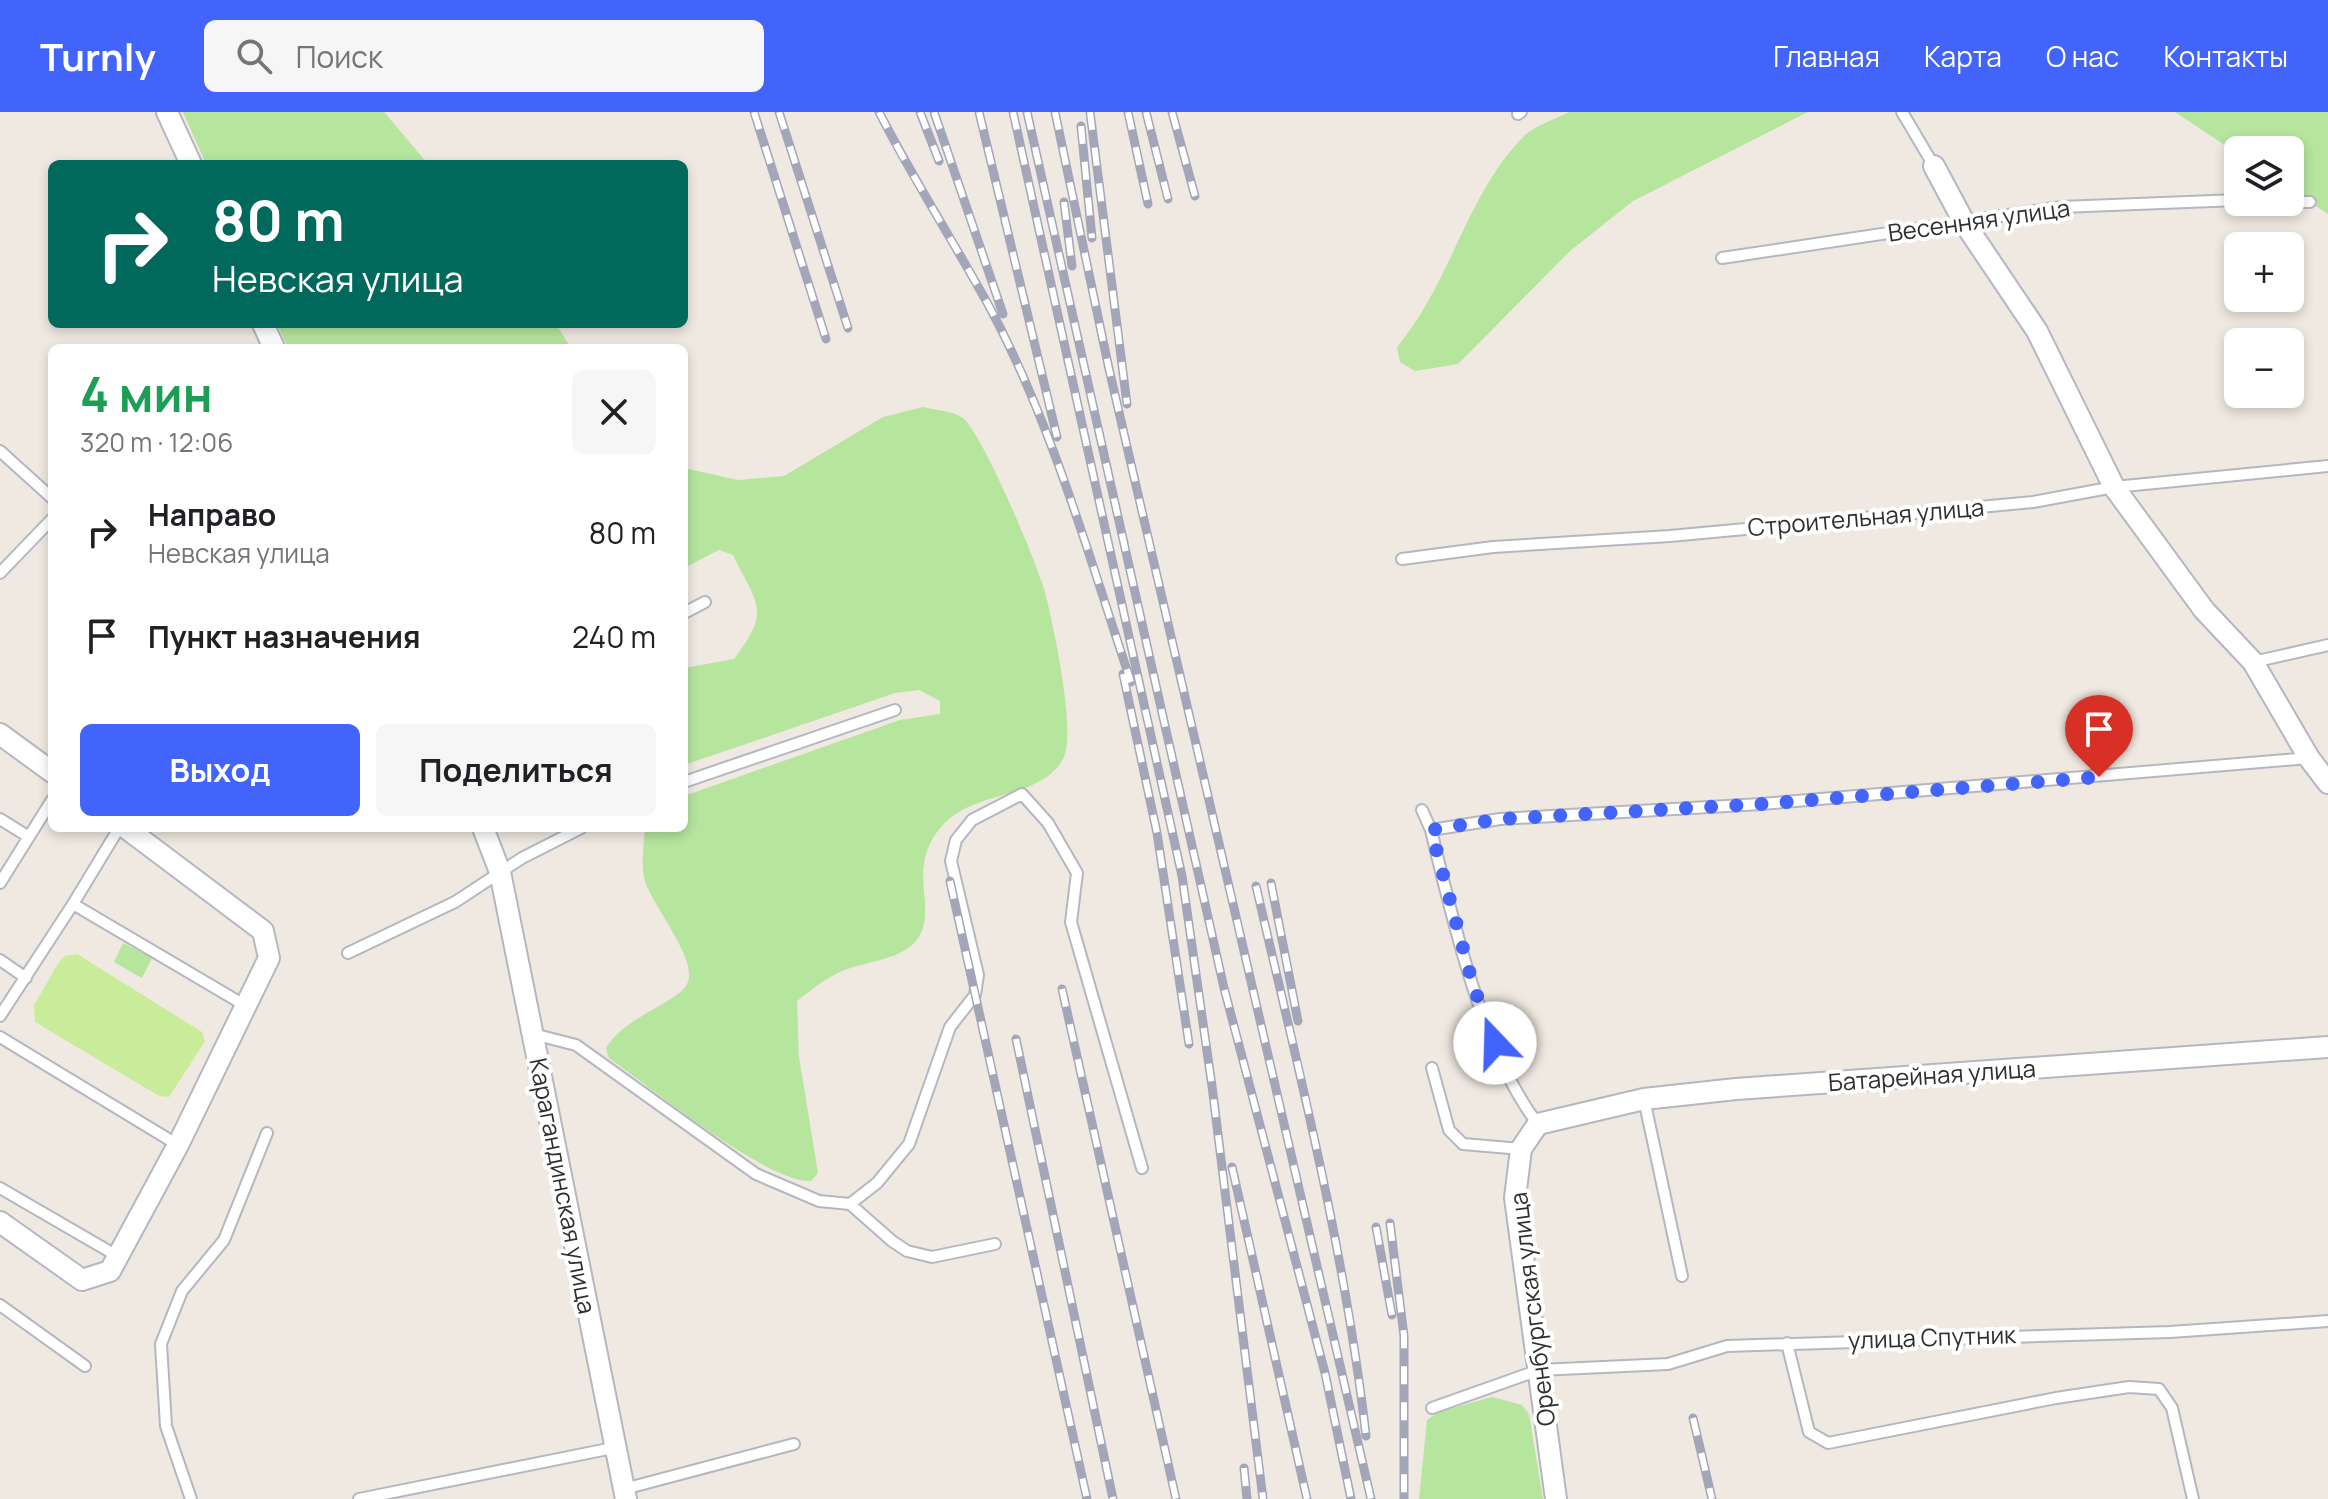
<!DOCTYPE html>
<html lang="ru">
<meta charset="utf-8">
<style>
body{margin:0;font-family:Manrope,sans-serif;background:#f6f6f6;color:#202124;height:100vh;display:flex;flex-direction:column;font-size:30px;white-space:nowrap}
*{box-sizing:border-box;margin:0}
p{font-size:26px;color:#757577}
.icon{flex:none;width:44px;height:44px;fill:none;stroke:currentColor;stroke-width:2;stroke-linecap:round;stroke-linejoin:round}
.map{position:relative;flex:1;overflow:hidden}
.drawer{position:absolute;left:48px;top:232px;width:640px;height:488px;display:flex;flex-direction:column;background:#fff;border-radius:12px;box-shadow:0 4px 12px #0003}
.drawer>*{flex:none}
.banner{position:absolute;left:48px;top:48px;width:640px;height:168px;border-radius:12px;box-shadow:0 4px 12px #0003;background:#00695c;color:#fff;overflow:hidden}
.controls{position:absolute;left:2224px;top:24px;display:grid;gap:16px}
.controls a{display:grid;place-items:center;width:80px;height:80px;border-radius:12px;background:#fff;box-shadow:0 4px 12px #0003;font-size:40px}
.pin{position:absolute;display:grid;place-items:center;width:68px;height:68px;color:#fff;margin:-82px -34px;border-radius:50% 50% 50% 0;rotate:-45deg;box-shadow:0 0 8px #0007}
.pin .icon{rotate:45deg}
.me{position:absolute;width:88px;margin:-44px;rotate:339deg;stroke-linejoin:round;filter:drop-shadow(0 0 6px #0008)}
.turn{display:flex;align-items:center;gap:28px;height:168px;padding:0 32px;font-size:36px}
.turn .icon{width:104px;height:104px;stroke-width:2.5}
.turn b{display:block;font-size:56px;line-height:68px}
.round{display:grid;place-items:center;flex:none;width:84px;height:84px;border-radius:12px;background:#f6f6f6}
.overview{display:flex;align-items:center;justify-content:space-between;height:136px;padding:0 32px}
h1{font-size:48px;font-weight:700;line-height:60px;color:#1e9e55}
.action{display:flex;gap:16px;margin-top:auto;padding:16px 32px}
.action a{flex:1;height:92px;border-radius:12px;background:#4264fb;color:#fff;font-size:32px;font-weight:700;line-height:92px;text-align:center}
.action a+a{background:#f6f6f6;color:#202124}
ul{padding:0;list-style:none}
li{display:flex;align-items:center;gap:24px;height:104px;padding:0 32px}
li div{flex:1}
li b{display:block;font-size:30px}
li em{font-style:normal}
header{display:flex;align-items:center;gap:48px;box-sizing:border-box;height:112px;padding:0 40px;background:#4264fb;color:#fff}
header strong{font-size:38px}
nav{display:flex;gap:44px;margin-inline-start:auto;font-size:28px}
.search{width:560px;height:72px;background:#f6f6f6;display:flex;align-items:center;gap:20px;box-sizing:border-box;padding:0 28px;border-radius:12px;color:#757577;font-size:30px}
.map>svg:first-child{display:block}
</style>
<header>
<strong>Turnly</strong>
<div class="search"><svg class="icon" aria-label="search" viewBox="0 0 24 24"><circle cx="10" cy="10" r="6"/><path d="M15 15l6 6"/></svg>Поиск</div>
<nav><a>Главная</a><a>Карта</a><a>О нас</a><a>Контакты</a></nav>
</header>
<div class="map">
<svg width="2328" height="1387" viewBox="0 0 2328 1387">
<rect width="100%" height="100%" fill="#efe9e1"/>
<!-- green -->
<path fill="#b6e59e" d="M183 0H384L428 52H206Z
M1569 0H1808L1633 89 1570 139 1458 252 1415 259 1400 250 1397 235C1451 171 1466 82 1525 23 1536 13 1556 7 1569 0Z
M2175 0H2328V102L2290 77V38H2238V42Z
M277 212H556L571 236H288Z
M923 295C934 298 954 299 963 306 983 323 1037 451 1045 480 1053 512 1077 621 1063 647 1042 686 979 679 948 708 899 754 943 797 915 830 899 848 864 850 842 859 826 866 811 878 797 889L799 945 818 1061 811 1069C767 1071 649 974 609 946L606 936C624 905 677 891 687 872 700 848 649 791 644 765 641 750 644 732 645 716H684V684L900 608 940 602V589L919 578 895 581 684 653V556L734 547C771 498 758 494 733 443L719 438 684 456V356L738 368 784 364 883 305Z
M123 831 152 846 142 866 114 850Z
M1492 1285 1522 1293 1529 1302 1543 1387H1419L1427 1308 1438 1300Z"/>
<!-- pitch -->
<path fill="#c9ec9a" d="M77 842 202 920 205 929 169 985 159 984 35 910 34 893 59 850 65 844Z"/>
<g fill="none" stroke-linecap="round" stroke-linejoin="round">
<defs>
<path id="lane" d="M1902 0 1934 54
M1518 2 1521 0
M2290 90H2310
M1722 146 2061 95 2238 88
M0 339 52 386
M1402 447 1493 435 1670 424 2033 390 2114 375 2328 354
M0 461 52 407
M684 501 705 490
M2253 550 2328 533
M684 670 895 598
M1422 698 1431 718C1451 803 1484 944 1538 1012
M0 707 29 725
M1431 718 1500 707 1761 692 2309 646
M0 771 52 688
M73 792 119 716
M348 841 455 790 522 746 581 716
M0 848 26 866
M0 904 73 792 246 894
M533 922 576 933 756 1062 819 1089 850 1092 892 1129 907 1139 932 1145 995 1132
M0 925 178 1033
M1432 956 1449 1018 1463 1032 1521 1037
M1644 987 1682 1164
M0 1076 119 1145
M850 1092 877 1071 909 1032 950 915 975 883 978 863 951 749 956 728 972 708 1022 682 1048 711 1077 761 1071 810 1142 1056
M0 1193 85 1254
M1787 1231 1809 1320 1828 1331 2056 1286 2129 1275 2159 1277 2172 1296 2193 1387
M1432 1296 1539 1258 1668 1252 1727 1234 2170 1220 2328 1209
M624 1377 794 1332
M191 1387 166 1314 161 1232 182 1179 224 1128 267 1021
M359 1387 613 1336"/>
<path id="street" d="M167 0 191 52
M1934 54 1965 112 2037 219 2114 375 2204 498 2253 550 2309 646 2328 671
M263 212 274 236
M0 622 52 660
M483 716 500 760 626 1387
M0 1110 82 1168 110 1159 178 1033 269 846 263 819 126 716
M1556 1387 1515 1086 1521 1037 1538 1012 1644 987 1736 977 2328 935"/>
</defs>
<!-- lane casing -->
<use href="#lane" stroke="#b4b7c1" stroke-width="14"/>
<!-- street casing -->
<use href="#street" stroke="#b4b7c1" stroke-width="24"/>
<!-- lane -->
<use href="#lane" stroke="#fff" stroke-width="10"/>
<!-- street -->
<use href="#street" stroke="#fff" stroke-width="20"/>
<defs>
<path id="rail" d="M754 0 826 227
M779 0 848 216
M879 0C913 67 954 130 990 196 1052 312 1089 445 1131 570
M920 0 939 49
M934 0 1003 202
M979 0 1057 325
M1013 0 1182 764 1212 974 1263 1387
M1027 0 1224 876 1325 1261 1351 1387
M1055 0 1109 257 1371 1387
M1090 0 1127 292
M1128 0 1148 92
M1146 0 1168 87
M1172 0 1195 84
M1081 14 1092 126
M1064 90 1072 154
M1123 562 1157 721 1189 932
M950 769 1087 1387
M1271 771 1298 909
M1256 774C1298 956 1345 1138 1366 1324
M1062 877 1176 1387
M1016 927 1113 1387
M1232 1055 1307 1387
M1390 1111 1404 1224V1387
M1376 1115 1392 1203
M1693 1306 1712 1387
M1244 1356 1247 1387"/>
</defs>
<!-- rail casing -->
<use href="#rail" stroke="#a3a6b8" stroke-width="9"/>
<!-- rail -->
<use href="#rail" stroke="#fff" stroke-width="6" stroke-dasharray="18" stroke-linecap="butt"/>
</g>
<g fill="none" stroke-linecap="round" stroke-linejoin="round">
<!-- route -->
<path stroke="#4264fb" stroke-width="14" stroke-dasharray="0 25.2" d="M1495 931 1473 873 1431 718 1500 707 1761 692 2099 665"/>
</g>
<g text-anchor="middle" stroke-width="8" stroke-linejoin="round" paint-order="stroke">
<!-- street labels -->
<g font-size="24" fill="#2e2e2e" stroke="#fff">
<text transform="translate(1979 109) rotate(-8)" y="8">Весенняя улица</text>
<text transform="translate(1866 406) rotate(-5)" y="8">Строительная улица</text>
<text transform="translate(1932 964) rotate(-4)" y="8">Батарейная улица</text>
<text transform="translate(562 1074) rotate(79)" y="8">Карагандинская улица</text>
<text transform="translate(1533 1197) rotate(-97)" y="8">Оренбургская улица</text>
<text transform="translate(1932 1226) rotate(-2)" y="8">улица Спутник</text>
</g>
</g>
</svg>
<div class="controls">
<a><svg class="icon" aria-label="layers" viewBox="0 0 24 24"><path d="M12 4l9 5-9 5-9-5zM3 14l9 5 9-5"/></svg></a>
<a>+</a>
<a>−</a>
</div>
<div class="pin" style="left:2099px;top:665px;background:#d93025"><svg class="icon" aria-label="arrive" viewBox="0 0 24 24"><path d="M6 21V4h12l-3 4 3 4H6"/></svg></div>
<svg class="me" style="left:1495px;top:931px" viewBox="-20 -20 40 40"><circle r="19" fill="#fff"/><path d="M0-13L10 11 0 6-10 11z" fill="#4264fb"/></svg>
<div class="banner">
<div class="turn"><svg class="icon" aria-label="right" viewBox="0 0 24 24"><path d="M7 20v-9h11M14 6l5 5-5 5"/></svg><div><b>80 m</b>Невская улица</div></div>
</div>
<section class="drawer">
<div class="overview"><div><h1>4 мин</h1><p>320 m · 12:06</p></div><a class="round"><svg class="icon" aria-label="close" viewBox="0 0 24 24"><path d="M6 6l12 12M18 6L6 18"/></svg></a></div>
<ul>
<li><svg class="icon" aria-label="right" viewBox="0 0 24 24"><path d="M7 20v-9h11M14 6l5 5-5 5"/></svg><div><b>Направо</b><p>Невская улица</p></div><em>80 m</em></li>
<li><svg class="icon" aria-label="arrive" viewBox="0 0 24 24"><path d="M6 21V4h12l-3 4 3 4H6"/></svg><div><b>Пункт назначения</b></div><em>240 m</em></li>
</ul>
<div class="action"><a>Выход</a><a>Поделиться</a></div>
</section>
</div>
